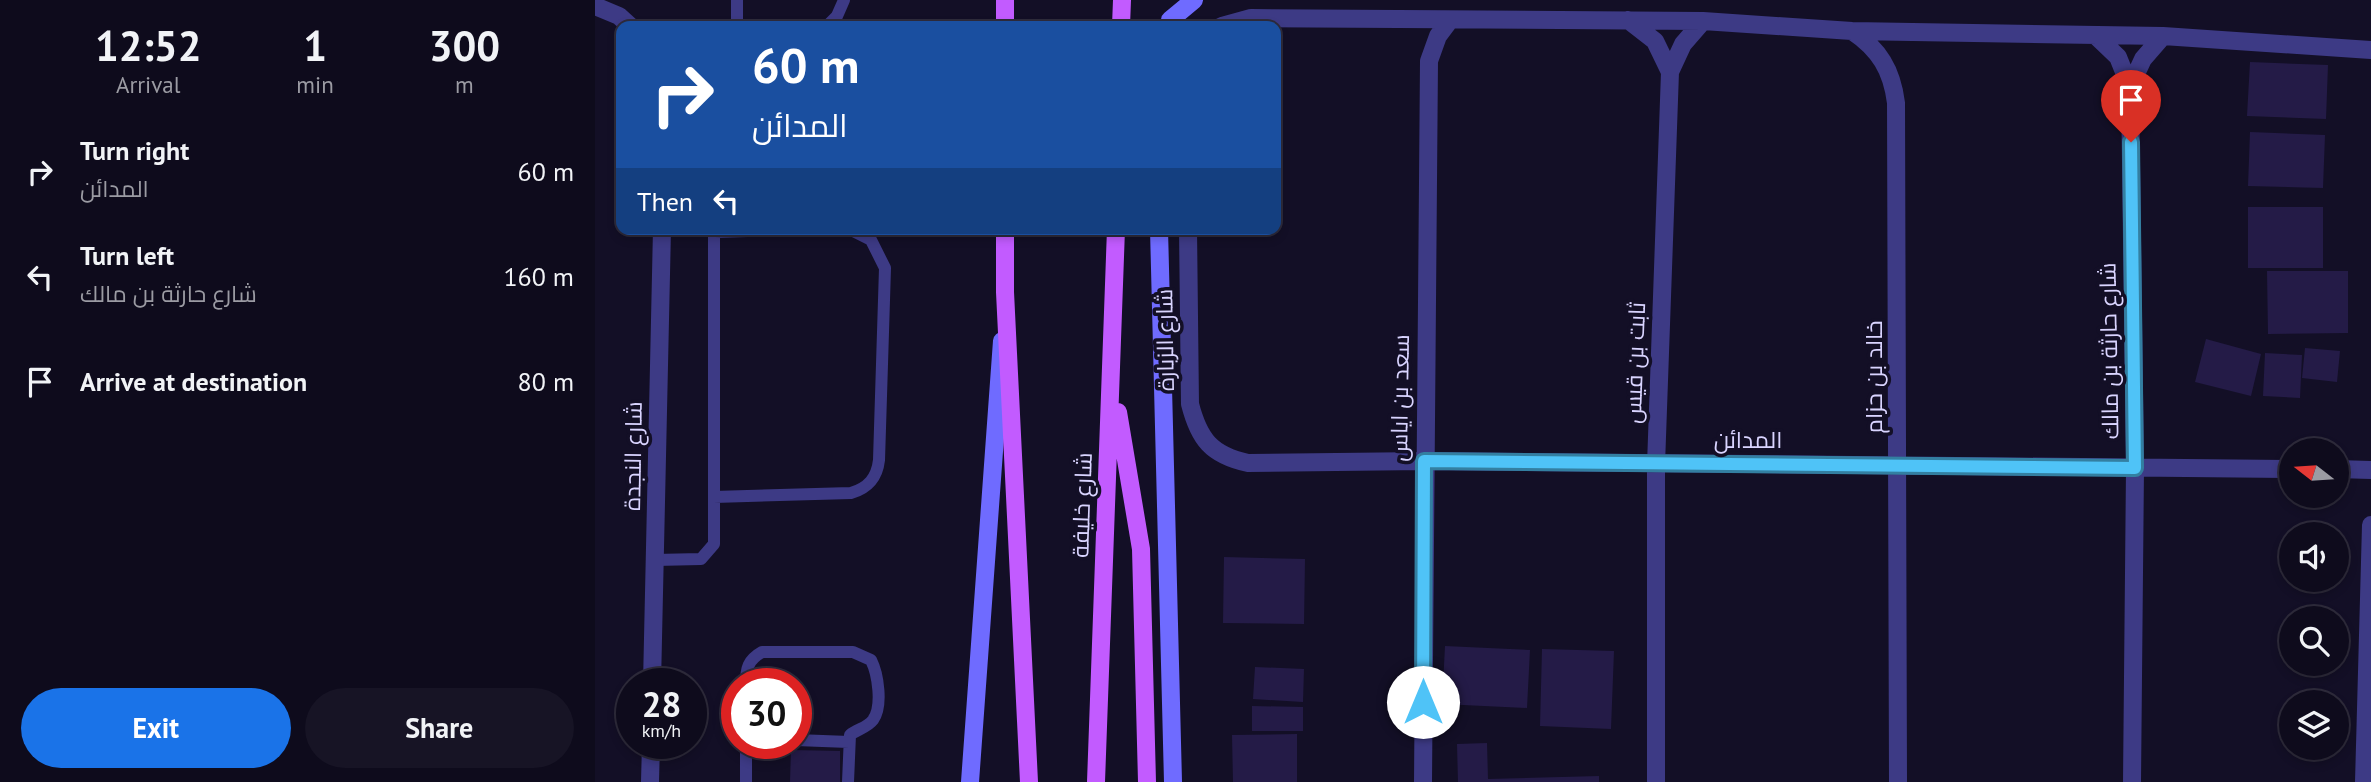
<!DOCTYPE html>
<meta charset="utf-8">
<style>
body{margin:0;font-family:"PT Sans",Cairo,sans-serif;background:#171425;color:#f1f3f6;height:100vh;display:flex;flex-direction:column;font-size:26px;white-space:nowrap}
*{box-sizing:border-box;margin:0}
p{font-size:23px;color:#9b9ba3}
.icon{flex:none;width:38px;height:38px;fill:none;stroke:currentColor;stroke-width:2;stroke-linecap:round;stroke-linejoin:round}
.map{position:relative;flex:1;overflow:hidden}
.details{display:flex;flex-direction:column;background:#0e0b1c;width:595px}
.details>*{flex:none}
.hud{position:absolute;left:21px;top:21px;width:665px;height:214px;border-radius:14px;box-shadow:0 4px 10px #0003,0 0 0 2px #2e2b3b;background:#1a4fa0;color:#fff;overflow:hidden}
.needle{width:46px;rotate:287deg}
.buttons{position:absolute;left:1684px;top:438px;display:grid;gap:14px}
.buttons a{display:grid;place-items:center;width:70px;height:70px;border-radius:50%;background:#0e0b1c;box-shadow:0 4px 10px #0003,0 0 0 2px #2e2b3b;font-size:35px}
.speed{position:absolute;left:21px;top:668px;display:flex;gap:14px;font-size:35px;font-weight:700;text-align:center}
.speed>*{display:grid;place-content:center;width:91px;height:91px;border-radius:50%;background:#0e0b1c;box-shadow:0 4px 10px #0003,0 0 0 2px #2e2b3b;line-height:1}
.speed small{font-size:18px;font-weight:400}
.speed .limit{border:10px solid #d22;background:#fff;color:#111}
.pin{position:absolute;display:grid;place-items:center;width:60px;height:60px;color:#fff;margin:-72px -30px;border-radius:50% 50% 50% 0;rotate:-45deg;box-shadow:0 0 7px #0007}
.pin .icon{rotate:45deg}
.me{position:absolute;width:77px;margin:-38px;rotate:0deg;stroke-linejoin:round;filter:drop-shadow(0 0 5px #0008)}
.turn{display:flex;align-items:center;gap:24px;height:147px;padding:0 21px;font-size:32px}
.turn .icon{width:91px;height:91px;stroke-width:2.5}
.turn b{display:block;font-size:49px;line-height:60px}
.then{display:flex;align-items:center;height:66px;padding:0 21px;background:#0003;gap:14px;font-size:26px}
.eta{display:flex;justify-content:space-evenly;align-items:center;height:119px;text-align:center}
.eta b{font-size:42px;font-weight:800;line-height:49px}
.action{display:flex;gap:14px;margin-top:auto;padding:14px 21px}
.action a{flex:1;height:80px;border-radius:42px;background:#1a73e8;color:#fff;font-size:28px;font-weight:800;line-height:80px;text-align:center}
.action a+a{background:#171425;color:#f1f3f6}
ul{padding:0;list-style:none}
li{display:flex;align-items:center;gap:21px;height:105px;padding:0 21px}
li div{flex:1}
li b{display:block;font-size:26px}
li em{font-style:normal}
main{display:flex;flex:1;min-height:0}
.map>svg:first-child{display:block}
</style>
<main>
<section class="details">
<div class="eta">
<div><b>12:52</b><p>Arrival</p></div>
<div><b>1</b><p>min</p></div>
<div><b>300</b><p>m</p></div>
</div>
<ul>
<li><svg class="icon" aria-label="right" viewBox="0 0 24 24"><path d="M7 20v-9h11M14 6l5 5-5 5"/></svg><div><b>Turn right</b><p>المدائن</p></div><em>60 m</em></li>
<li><svg class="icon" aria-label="left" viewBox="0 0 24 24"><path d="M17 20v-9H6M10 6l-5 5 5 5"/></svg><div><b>Turn left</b><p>شارع حارثة بن مالك</p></div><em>160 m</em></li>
<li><svg class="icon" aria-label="arrive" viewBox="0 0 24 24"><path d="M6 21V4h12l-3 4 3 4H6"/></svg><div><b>Arrive at destination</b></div><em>80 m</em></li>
</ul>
<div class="action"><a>Exit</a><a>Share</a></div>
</section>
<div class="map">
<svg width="1776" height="782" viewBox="0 0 1776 782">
<rect width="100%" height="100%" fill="#130f26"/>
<!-- building -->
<path fill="#241b47" d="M1655 62 1733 65 1731 119 1652 116Z
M1655 132 1730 135 1728 188 1653 186Z
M1653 207H1728V268H1653Z
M1672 271H1753V333L1673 334Z
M1611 339 1666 354 1656 396 1600 382Z
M1710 348 1745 351 1742 382 1707 378Z
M1670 353 1707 355 1705 398 1668 396Z
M629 557 710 559 709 624 628 623Z
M850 646 935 650 932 708 847 704Z
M947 649 1019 651 1016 729 945 726Z
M660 667 709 669 708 702 658 699Z
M657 706 708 707V731H657Z
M702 734V782H638L637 735Z
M892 743 893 779 1004 776V782H863L862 744Z
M196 750 245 751V782H195Z"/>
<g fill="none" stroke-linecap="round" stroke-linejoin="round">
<!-- lane -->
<path stroke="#3d3a85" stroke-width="12" d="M142 0V26
M232 26 242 16 249 0
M120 232 219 229
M119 497 256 493C273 488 282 478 284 460L290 268 276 240 254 229
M60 560 106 559 119 544V229
M151 684C151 668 153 660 167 652H258L276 660C283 674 288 706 278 720 272 728 262 729 255 735L253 782
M201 740 254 742
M151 782V744"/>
<!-- street -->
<path stroke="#3d3a85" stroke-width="18" d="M0 6 24 16 35 26
M1033 20 1060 41 1075 72
M627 26 656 18 1108 21 1257 31 1568 36 1776 50
M1257 31C1284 49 1297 70 1301 103L1303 782
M1500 35 1523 57 1535 87 1540 468 1537 782
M1535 87 1548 59 1568 36
M593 229 595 404C604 439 616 455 653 463L829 461 1696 469
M1741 469 1776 470
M57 684 67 229
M55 782 56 744
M828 782 834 61 843 36 855 20
M1061 782V465L1075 72 1088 44 1108 21
M1769 782 1776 525"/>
<!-- secondary -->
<path stroke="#6f6bff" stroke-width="18" d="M575 20 599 0
M564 229 578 782
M375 782 407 341"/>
<!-- primary -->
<path stroke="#c25bff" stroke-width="18" d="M410 26V0
M526 26 527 0
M410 229V292L434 782
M523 412 546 549 552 782
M501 782 521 229"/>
</g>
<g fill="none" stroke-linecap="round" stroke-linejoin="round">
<defs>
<path id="route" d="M828 702 829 461 1540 468 1536 142"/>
</defs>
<!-- route casing -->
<use href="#route" stroke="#337fa1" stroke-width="18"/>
<!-- route -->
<use href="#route" stroke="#4fc3f7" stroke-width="12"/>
</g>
<g text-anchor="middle" stroke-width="7" stroke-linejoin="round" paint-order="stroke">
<!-- street labels -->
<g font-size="23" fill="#d9d4ff" stroke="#130f26">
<text transform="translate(570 340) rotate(-91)" y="8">شارع الزبارة</text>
<text transform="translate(1514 351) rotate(-91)" y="8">شارع حارثة بن مالك</text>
<text transform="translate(1040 363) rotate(-88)" y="8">ثابت بن قيس</text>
<text transform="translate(1279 377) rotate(-90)" y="8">خالد بن حزام</text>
<text transform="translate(805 398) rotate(-89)" y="8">سعد بن اياس</text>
<text x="1153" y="448">المدائن</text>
<text transform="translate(38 456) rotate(-89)" y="8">شارع النجدة</text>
<text transform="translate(487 505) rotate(-88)" y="8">شارع خليفة</text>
</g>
</g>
</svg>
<div class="buttons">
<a><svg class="needle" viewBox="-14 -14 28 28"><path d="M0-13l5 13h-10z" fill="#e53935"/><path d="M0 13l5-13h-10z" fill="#9b9ba3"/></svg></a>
<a><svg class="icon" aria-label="sound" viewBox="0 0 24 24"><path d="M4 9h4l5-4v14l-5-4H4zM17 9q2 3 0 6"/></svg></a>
<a><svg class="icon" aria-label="search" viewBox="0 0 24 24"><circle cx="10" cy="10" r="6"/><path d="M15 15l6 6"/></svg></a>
<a><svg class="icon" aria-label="layers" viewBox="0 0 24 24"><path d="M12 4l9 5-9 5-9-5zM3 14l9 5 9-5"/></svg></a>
</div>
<div class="speed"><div>28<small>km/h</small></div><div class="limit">30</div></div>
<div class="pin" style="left:1536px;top:142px;background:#d93025"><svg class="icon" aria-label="arrive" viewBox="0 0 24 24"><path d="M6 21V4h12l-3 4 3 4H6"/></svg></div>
<svg class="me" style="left:828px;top:702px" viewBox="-20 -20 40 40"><circle r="19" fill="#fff"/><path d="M0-13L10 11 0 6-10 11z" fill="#4fc3f7"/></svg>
<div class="hud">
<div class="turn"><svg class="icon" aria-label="right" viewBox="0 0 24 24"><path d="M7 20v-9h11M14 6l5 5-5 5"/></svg><div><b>60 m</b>المدائن</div></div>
<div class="then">Then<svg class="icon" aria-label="left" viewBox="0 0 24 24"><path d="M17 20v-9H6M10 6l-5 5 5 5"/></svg></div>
</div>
</div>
</main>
